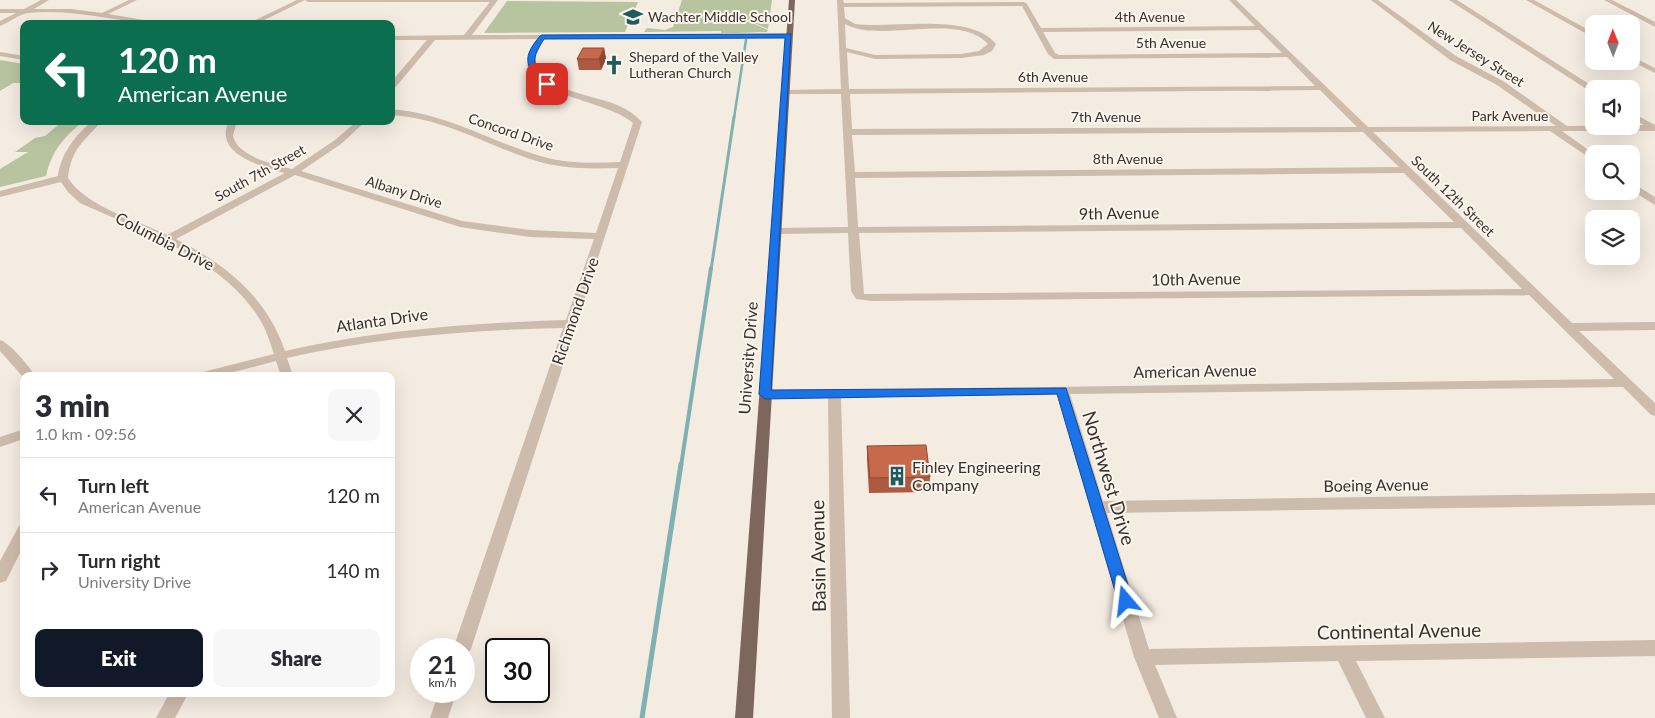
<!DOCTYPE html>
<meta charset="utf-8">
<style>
body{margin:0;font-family:Lato,sans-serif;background:#f7f7f7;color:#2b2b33;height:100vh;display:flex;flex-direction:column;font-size:19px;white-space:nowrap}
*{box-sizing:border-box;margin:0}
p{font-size:16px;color:#7c7c81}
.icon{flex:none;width:28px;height:28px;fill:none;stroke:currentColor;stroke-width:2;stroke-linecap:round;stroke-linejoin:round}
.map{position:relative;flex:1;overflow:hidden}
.details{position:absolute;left:20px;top:372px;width:375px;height:325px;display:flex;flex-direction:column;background:#fff;border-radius:10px;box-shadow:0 5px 20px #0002}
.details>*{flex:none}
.hud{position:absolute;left:20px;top:20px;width:375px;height:105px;border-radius:10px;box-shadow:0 5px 20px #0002;background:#0b6e4f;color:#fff;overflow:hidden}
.needle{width:32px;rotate:359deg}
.buttons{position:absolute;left:1585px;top:15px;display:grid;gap:10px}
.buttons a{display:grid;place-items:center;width:55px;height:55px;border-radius:10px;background:#fff;box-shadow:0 5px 20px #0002;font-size:25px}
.speed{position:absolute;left:410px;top:638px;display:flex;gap:10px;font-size:25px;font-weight:700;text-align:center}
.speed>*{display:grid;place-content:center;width:65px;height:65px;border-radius:50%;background:#fff;box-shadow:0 5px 20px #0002;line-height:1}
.speed small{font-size:12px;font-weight:400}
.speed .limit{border:2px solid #111;border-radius:8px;background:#fff;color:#111}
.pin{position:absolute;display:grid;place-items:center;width:42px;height:42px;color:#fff;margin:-21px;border-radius:10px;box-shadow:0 2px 8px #0006}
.me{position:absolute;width:55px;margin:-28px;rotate:343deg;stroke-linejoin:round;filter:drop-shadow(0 0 4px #0008)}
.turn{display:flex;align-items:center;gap:18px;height:105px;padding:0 15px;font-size:22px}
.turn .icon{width:65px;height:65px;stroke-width:2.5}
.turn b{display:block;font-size:35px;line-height:42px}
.round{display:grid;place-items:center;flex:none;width:52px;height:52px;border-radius:10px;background:#f7f7f7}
.summary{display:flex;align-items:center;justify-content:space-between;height:85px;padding:0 15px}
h1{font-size:30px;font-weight:800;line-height:38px}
.cta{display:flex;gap:10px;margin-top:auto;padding:10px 15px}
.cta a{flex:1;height:58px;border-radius:10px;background:#111827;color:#fff;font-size:20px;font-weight:800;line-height:58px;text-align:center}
.cta a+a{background:#f7f7f7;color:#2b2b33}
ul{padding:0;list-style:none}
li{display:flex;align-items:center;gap:15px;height:75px;padding:0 15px;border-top:1px solid #e1e1e2}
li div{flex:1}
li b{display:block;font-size:19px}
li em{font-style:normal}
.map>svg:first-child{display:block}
</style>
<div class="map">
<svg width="1655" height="718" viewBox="0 0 1655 718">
<rect width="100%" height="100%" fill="#f4ebe1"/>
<!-- green -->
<path fill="#b8c4a0" d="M682 0H772L768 29 732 14 768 30 767 32 738 33H767H643H721V31L644 32 647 28 665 30 673 27Z
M507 1 638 2 625 32 484 33Z
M0 60 24 64V83H13L0 91Z
M63 121H84C64 136 51 152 46 176L0 187V169L28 152H15L35 138 45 136Z"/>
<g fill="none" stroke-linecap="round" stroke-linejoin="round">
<!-- stream-far3 -->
<path stroke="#7fb0b2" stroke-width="2.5" d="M734 118 746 40"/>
<!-- stream-far2 -->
<path stroke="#7fb0b2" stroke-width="3" d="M711 270 734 117"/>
<!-- stream-far1 -->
<path stroke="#7fb0b2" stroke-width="4" d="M681 466 711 268"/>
<!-- stream -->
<path stroke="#7fb0b2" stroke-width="5" d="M642 718 681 464"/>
<!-- minor -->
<path fill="#cdbbac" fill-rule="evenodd" d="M41 0H49L34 9H71L102 13 129 0H137L108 14 168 24C122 24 75 8 28 13 19 14 9 23 0 26V21L16 13H0V9H24Z
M297 0H498L472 35 788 34 792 36 788 38 544 39 536 54V68C562 102 615 91 642 122L471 649 468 654 464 656V649H453L563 328C471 330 378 337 287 358L293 376H281L276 361 218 376H198L199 373 274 354C270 342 266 329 259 318 222 259 142 231 80 203L68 192 61 182 0 197V191L58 176C61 153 75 136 92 121H102C84 141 71 149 68 178 88 208 135 219 167 235L285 173C263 167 212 154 229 121H237L233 136C238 157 274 164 292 169L335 140 357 121H366L341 144 301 171 462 221 530 230 596 233 618 168C588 169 559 169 530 159 483 143 442 118 391 115V109C450 114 490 142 544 157 568 164 595 163 620 162L633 123C610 102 537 96 528 68 525 58 531 47 537 39L435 40 394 89H391V82L427 40H391V36L464 35 490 2H308L305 0 256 24H247ZM295 175 460 227 530 237 594 239 566 320C472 323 377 330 285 351 267 297 225 264 176 239Z
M837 0H843L844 3 1024 2 1027 4 1041 28 1255 26 1229 0H1236L1368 127 1556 126 1497 85 1450 60 1371 0H1378L1456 56 1503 81 1567 126 1644 125 1631 118V112L1655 125V131H1562L1594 154V161L1550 131 1373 132 1572 323 1655 322V330L1579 331 1655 403V416L1650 414 1623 387 1070 394 1103 501 1655 493V505L1107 513 1149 649 1655 640V656L1356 661 1385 718H1366L1338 661 1155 665 1177 718H1159L1134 657 1057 395 841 397 850 718H832L828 398H765L760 397 758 394 760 391 1614 379 1529 295 872 301 856 299 851 291 848 233 775 234 770 231 775 228 848 227 841 94H785L781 92 785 90 841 89ZM1022 6 1048 54 1054 59 1287 57 1315 86 849 89 847 52 875 59 961 58 984 55 992 51 996 44C970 12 893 29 855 24L845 18 844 7ZM845 24C879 44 958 11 988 44L979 51 961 54 875 55 846 48ZM1259 30 1282 53 1059 55 1055 53 1043 32ZM1320 90 1357 127 852 129 850 94ZM1363 132 1399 167 855 172 852 135ZM1404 173 1454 222 858 227 855 178ZM1461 228 1522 289 864 294 859 233Z
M1449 0H1457L1597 89H1594V92H1591Z
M1526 0H1534L1594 33V38Z
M1604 0H1612L1655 22V27Z
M0 52 24 56V60L0 56Z
M1631 56 1655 68V73L1631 61Z
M1631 182 1655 197V205L1631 190Z
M0 340C10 343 30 367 35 376H24V378L0 351Z
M24 429V439L0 447V437Z
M24 524V545L6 581 0 583V561L19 526Z
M439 691H457L448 718H430Z
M169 694H188L175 718H156Z"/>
<!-- major -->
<path fill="#7d675c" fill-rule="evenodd" d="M789 0H795L753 718H735Z"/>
</g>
<!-- wall -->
<path fill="#ac5a40" d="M604 48 606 59 601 70H579L577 59Z
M867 446 930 477 929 492 869 493 867 460Z"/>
<!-- shaded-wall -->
<path fill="#8c4a34" d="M604 48 606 59 601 70 599 59Z"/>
<!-- building -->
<path fill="#c8694b" stroke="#8c4a34" d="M583 48H604L599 59H577Z
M926 445 930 477 870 478 867 446Z"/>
<!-- route -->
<path fill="#1a73e8" stroke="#114b97" d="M791 34 771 390 1066 388 1133 601 1131 605 1126 607 1121 605 1118 601 1057 394 765 399 759 394 785 38 544 39C529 63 533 64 551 84L547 86C536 81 524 66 529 53 531 47 536 41 540 36L542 35Z"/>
<!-- icons -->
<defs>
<symbol id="school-bare" viewBox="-9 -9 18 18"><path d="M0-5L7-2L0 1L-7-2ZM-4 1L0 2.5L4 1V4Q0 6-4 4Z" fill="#1f5a5e" stroke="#fbf5ee" stroke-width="2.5" paint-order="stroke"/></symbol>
<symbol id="church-bare" viewBox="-9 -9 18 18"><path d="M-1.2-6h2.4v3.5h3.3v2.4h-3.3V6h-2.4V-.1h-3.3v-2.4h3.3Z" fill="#1f5a5e" stroke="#fbf5ee" stroke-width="2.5" paint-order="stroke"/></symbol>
<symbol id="building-bare" viewBox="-9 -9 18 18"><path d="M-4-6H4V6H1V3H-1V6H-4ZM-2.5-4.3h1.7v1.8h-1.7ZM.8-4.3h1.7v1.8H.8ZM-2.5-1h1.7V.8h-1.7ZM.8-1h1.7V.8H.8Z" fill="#1f5a5e" stroke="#fbf5ee" stroke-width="2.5" paint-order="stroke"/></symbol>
</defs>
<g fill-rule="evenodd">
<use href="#school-bare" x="619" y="3" width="28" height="28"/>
<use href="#church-bare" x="600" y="51" width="28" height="28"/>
<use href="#building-bare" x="883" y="462" width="28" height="28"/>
</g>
<g text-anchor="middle" stroke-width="4" stroke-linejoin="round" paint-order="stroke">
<!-- far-poi labels -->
<g font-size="14" fill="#3b302b" stroke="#fbf5ee" text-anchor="start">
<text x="648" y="22">Wachter Middle School</text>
<text x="629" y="62">Shepard of the Valley<tspan x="629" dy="16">Lutheran Church</tspan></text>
</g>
<!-- far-street labels -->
<g font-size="14" fill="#3b302b" stroke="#fbf5ee">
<text x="1150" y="22">4th Avenue</text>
<text x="1171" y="48">5th Avenue</text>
<text transform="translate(1476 54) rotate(32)" y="5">New Jersey Street</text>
<text x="1053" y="82">6th Avenue</text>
<text x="1510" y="121">Park Avenue</text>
<text x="1106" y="122">7th Avenue</text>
<text transform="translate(511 132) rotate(19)" y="5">Concord Drive</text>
<text x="1128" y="164">8th Avenue</text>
<text transform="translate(260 173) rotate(-29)" y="5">South 7th Street</text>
<text transform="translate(404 192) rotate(17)" y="5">Albany Drive</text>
<text transform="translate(1453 196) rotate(44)" y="5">South 12th Street</text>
</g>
<!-- street labels -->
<g font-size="16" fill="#3b302b" stroke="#fbf5ee">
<text transform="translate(1119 213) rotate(-1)" y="6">9th Avenue</text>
<text transform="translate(165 241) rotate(27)" y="6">Columbia Drive</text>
<text transform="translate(1196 279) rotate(-1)" y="6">10th Avenue</text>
<text transform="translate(575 311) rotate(-71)" y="6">Richmond Drive</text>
<text transform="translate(382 320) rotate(-8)" y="6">Atlanta Drive</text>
<text transform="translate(748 358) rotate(-86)" y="6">University Drive</text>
<text transform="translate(1195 371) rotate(-1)" y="6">American Avenue</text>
<text transform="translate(1376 485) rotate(-1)" y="6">Boeing Avenue</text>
</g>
<!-- poi labels -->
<g font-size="16" fill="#3b302b" stroke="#fbf5ee" text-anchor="start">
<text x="912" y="473">Finley Engineering<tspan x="912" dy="18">Company</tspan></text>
</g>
<!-- near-street labels -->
<g font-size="19" fill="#3b302b" stroke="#fbf5ee">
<text transform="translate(1109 478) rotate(73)" y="7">Northwest Drive</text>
<text transform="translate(818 556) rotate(-91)" y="7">Basin Avenue</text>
<text transform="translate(1399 631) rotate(-1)" y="7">Continental Avenue</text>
</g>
</g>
</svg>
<div class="buttons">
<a><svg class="needle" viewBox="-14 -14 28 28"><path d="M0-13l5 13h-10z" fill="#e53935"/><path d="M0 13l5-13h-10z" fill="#7c7c81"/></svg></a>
<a><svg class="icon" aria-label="sound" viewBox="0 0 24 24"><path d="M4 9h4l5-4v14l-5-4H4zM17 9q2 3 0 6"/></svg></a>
<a><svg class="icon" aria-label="search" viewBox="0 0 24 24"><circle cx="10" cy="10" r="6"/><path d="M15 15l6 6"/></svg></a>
<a><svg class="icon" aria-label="layers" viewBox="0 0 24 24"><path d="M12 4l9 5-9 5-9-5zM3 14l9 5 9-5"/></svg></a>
</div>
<div class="speed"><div>21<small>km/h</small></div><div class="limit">30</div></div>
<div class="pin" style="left:547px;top:84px;background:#d93025"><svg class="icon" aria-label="arrive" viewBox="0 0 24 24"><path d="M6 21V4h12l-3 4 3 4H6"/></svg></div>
<svg class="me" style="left:1126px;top:601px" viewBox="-20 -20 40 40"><path d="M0-17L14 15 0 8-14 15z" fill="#1a73e8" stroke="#fff" stroke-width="4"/></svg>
<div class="hud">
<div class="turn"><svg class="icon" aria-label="left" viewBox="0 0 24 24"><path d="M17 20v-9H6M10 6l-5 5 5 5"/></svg><div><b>120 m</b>American Avenue</div></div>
</div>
<section class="details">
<div class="summary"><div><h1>3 min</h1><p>1.0 km · 09:56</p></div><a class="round"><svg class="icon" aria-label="close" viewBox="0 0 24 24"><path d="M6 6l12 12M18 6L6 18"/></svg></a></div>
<ul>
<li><svg class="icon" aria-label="left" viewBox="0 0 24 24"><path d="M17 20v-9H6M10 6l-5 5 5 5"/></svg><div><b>Turn left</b><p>American Avenue</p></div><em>120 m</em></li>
<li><svg class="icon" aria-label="right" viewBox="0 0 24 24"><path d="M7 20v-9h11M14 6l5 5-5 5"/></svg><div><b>Turn right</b><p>University Drive</p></div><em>140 m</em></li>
</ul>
<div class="cta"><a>Exit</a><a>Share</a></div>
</section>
</div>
